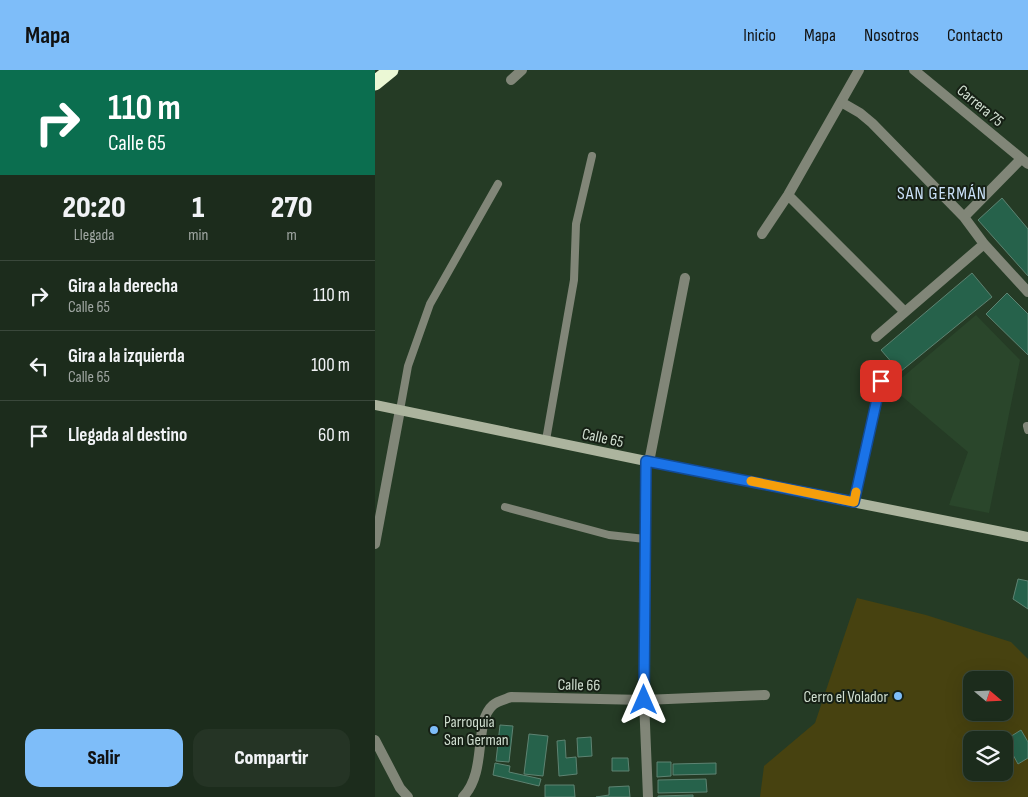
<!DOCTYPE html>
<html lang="es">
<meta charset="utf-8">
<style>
body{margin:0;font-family:"Sofia Sans Condensed",sans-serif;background:#253425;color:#f1f3f6;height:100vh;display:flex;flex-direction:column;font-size:19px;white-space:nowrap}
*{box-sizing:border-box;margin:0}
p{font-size:16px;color:#a0a7a3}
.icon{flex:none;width:28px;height:28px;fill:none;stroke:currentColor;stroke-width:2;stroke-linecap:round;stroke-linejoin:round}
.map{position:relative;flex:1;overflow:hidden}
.side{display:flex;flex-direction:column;background:#1c2c1c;width:375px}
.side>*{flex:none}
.top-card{background:#0b6e4f;color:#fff;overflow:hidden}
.needle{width:32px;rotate:109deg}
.controls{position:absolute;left:588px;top:601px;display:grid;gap:10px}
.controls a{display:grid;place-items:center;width:50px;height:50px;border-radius:10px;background:#1c2c1c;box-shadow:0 5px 20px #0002,0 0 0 1px #3a483b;font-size:25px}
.pin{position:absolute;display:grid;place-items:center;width:42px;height:42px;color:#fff;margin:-21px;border-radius:10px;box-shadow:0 2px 8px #0006}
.me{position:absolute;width:55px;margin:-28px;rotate:0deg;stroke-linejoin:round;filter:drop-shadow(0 0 4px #0008)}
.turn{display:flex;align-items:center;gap:18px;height:105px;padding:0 25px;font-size:22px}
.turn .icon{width:65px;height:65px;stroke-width:2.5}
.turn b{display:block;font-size:35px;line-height:42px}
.eta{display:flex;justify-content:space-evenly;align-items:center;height:85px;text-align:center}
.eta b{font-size:30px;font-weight:800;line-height:35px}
.action{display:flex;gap:10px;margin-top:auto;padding:10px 25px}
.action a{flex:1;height:58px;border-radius:15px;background:#7ebdf9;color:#111;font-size:20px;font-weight:800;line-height:58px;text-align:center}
.action a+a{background:#253425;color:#f1f3f6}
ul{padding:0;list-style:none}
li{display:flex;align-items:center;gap:15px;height:70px;padding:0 25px;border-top:1px solid #3a483b}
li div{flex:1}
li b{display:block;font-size:19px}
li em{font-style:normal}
header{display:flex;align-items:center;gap:30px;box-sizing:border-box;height:70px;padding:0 25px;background:#7ebdf9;color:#111}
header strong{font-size:24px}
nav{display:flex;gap:28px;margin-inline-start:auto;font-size:18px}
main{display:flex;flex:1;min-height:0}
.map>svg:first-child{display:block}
</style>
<header>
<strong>Mapa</strong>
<nav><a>Inicio</a><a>Mapa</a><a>Nosotros</a><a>Contacto</a></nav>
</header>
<main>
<section class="side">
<div class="top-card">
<div class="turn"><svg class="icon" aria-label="right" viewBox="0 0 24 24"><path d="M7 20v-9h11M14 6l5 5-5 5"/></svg><div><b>110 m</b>Calle 65</div></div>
</div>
<div class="eta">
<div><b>20:20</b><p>Llegada</p></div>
<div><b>1</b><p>min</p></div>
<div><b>270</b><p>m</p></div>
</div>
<ul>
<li><svg class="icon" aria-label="right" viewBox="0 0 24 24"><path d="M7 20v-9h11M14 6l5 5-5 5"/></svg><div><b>Gira a la derecha</b><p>Calle 65</p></div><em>110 m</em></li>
<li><svg class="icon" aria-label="left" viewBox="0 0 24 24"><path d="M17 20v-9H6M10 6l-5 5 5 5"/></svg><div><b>Gira a la izquierda</b><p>Calle 65</p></div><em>100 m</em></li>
<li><svg class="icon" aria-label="arrive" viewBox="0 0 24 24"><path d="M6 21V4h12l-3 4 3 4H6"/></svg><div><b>Llegada al destino</b></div><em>60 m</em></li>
</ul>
<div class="action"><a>Salir</a><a>Compartir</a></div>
</section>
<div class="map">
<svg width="653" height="727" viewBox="0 0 653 727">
<rect width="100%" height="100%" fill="#253b25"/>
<!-- built -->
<path fill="#2a462b" d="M601 245 645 290 614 443 574 435 593 382 516 317Z"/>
<!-- green -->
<path fill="#474210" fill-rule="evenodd" d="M482 528 551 545 636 572 653 589V727H385L389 696 440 653ZM596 610H629V642H596ZM596 670H629V702H596Z"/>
<!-- building -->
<path fill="#26624b" stroke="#5e8372" d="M627 128 653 159V206L603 150Z
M597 203 617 227 525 302 506 280Z
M632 223 653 244V285L611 244Z
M643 509 653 511V539L638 529Z
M125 655 138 656 134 692 121 691Z
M646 660 653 672V688L643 694 630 670Z
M154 664 173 666 168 706 149 704Z
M216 667 217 686 203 687 202 668Z
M190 670 191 688 201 687 202 704 184 706 182 671Z
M237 688H253L254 701H237Z
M282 692H296V706L282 707Z
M120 693 135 696 134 702 166 709 164 716 118 705Z
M341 693V704L298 705V694Z
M629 700 632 707 627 709 624 702H629Z
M331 709 332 722 283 723V710Z
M170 715H199L200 727H170Z
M254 716 255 727H221L234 725V717Z
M318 725V727H283V726Z"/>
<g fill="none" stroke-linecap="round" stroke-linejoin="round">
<!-- lane -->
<path stroke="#818678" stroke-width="8" d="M25 340 33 296 55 234 123 114
M652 356 653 360
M171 370 199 210 201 154 217 86
M130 437 234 465 270 469"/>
<!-- street -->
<path stroke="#818678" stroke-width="10" d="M539 0 653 94
M136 10 147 0
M466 32 485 43 497 53 589 147 609 174 653 222
M413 125 530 242
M589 147 646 89
M387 164 413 125 484 0
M501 267 609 174
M271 391 269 630 273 727
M274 392 310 208
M479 432 506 311
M0 474 25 340
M0 670 25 718 33 727
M88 727C113 701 98 652 118 635 122 631 131 629 136 627L269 630 390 625"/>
<!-- secondary -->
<path stroke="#acb49e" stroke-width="10" d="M0 335 271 391 653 467"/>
<!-- highway -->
<path stroke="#ebf8d5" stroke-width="15" d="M0 13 16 0"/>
</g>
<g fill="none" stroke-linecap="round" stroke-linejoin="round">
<defs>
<path id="route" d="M269 630 271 391 479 432 506 311"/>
</defs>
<!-- route casing -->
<use href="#route" stroke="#114b97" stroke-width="12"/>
<!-- route -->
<use href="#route" stroke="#1a73e8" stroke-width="9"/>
<!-- slow -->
<path stroke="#f59e0b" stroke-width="9" d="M376 411 479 432 481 422"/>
</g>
<!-- markers -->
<g fill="#7ebdf9" stroke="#162015" stroke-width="2">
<circle cx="523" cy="626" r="5"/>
<circle cx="59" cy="660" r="5"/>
</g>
<g text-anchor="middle" stroke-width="4" stroke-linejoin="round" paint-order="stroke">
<!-- street labels -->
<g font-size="16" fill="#d0ded0" stroke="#162015">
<text transform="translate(606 35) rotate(40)" y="6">Carrera 75</text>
<text transform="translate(228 367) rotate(12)" y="6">Calle 65</text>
<text transform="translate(204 614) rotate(1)" y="6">Calle 66</text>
</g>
<!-- poi labels -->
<g font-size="16" fill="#d0ded0" stroke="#162015" text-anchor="end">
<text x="513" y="632">Cerro el Volador</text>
<text x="69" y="657" text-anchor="start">Parroquia<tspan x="69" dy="18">San German</tspan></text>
</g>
<!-- neighbourhood labels -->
<g font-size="18" letter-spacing="1" fill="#cae1f8" stroke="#162015">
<text x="567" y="129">SAN GERMÁN</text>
</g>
</g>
</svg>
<div class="controls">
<a><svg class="needle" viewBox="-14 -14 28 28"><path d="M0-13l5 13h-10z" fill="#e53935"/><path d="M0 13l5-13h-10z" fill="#a0a7a3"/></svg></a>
<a><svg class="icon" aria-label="layers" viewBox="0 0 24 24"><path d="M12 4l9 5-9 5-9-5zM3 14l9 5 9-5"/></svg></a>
</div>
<div class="pin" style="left:506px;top:311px;background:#d93025"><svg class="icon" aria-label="arrive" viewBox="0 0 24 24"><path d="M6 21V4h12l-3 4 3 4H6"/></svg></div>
<svg class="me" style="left:269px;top:630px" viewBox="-20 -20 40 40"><path d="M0-17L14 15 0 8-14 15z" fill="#1a73e8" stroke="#fff" stroke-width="4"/></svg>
</div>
</main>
